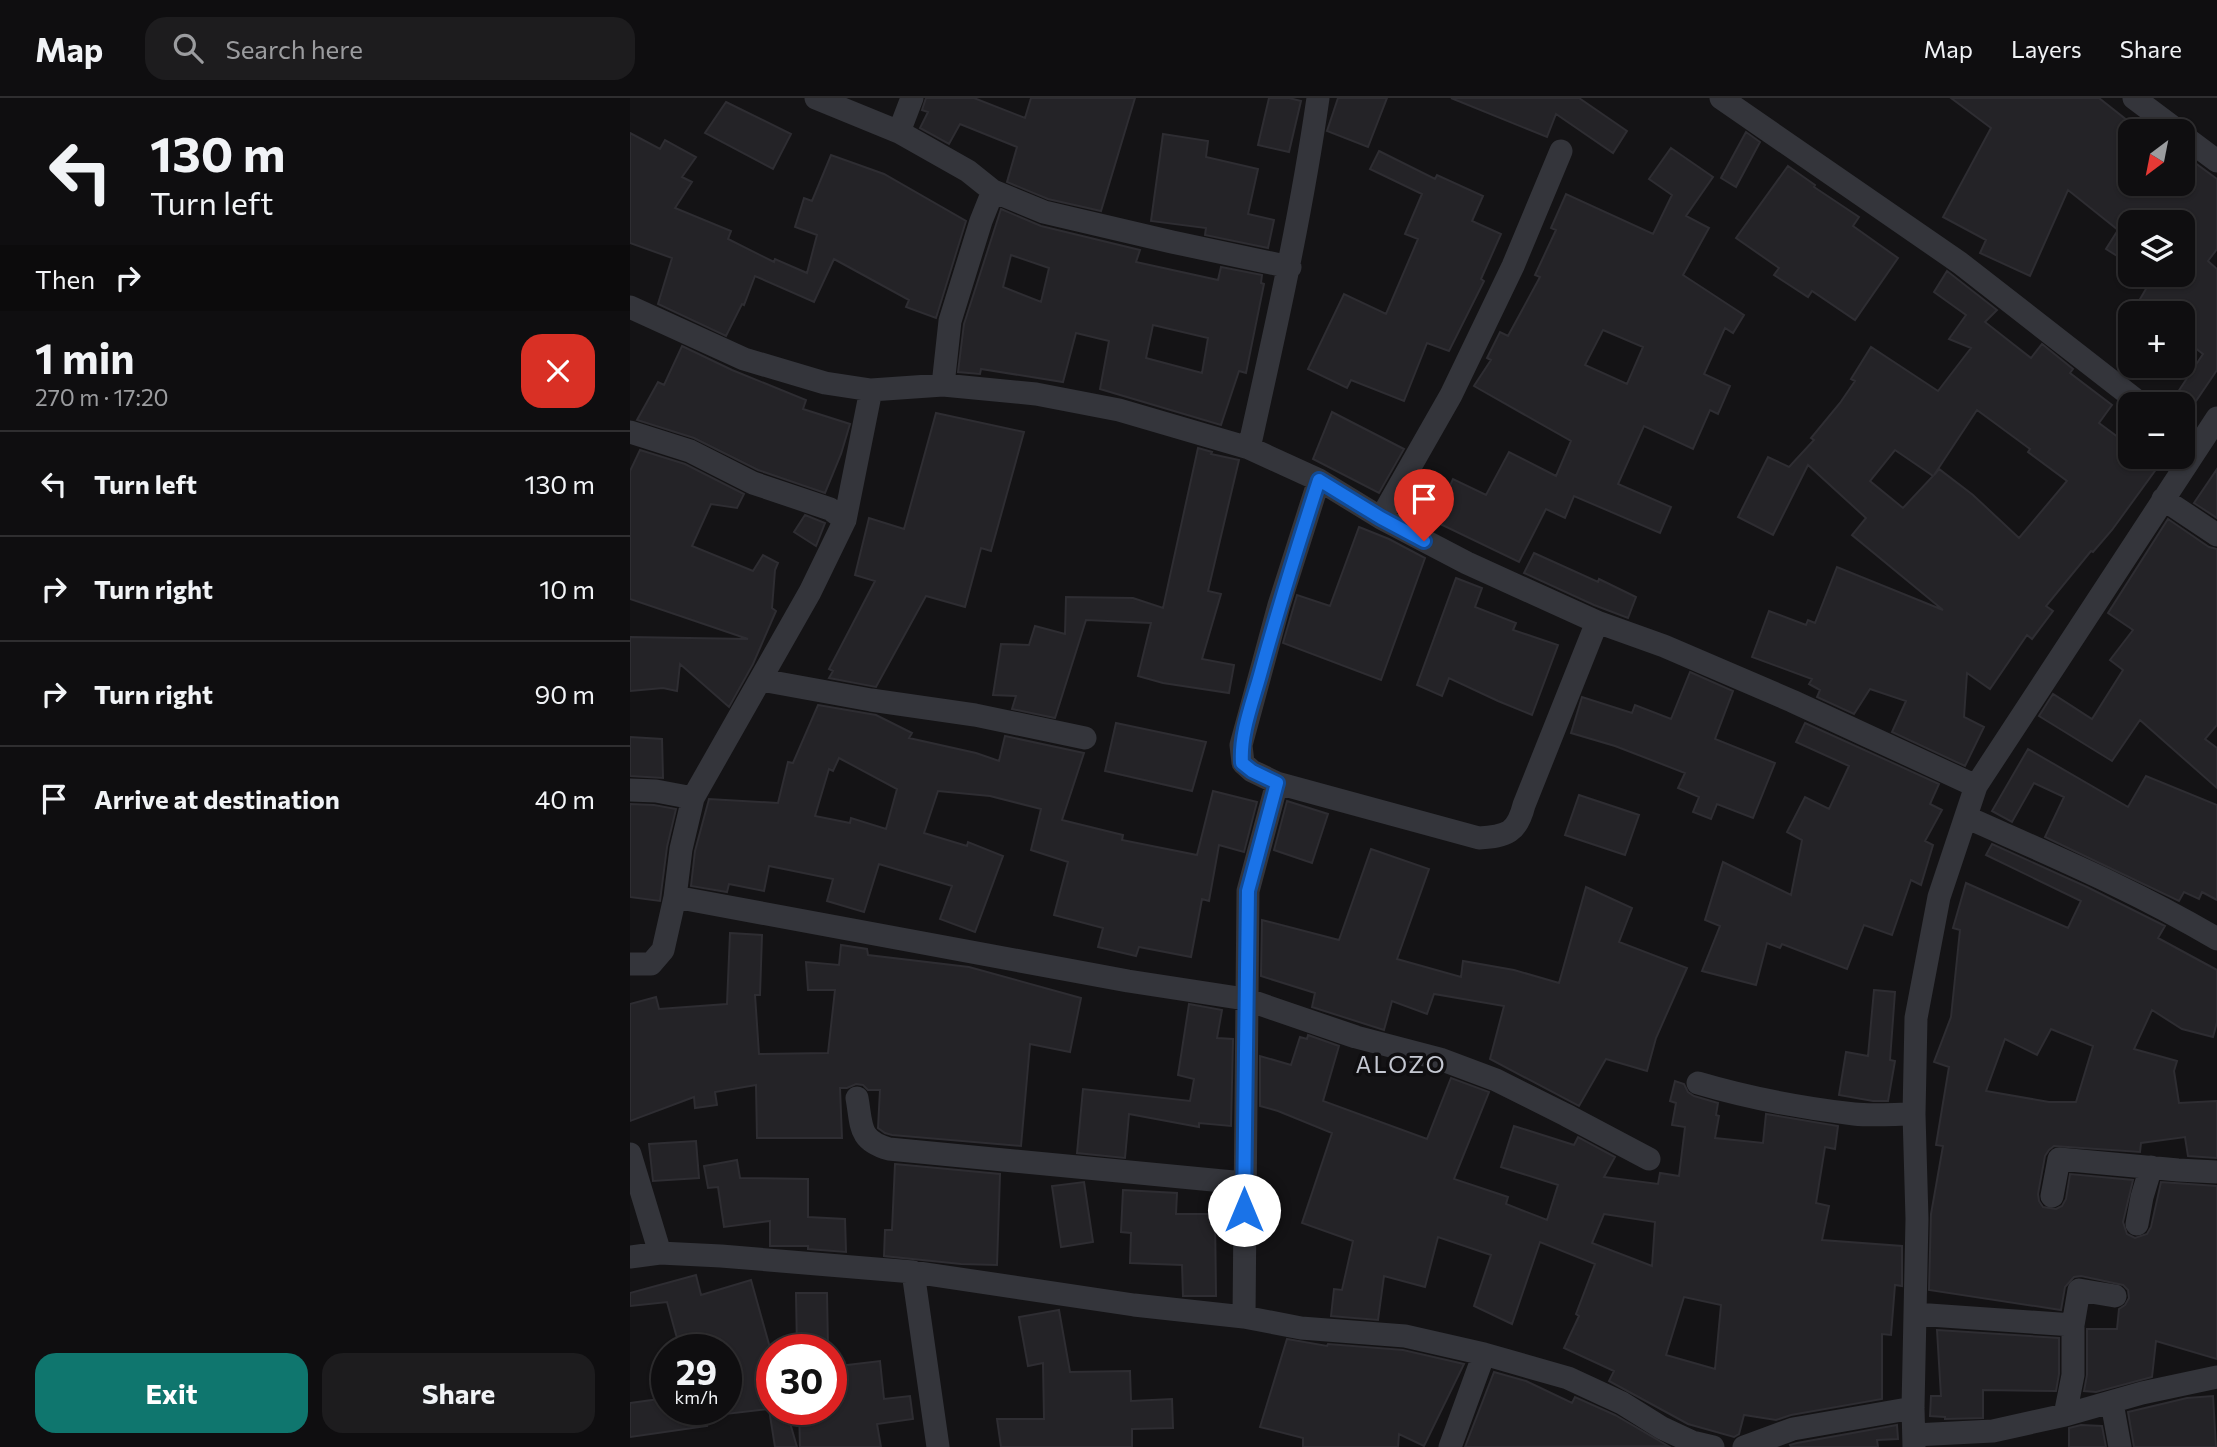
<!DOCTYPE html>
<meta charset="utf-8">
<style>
body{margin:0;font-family:Commissioner,sans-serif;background:#1d1c1e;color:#f1f3f6;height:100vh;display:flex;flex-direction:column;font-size:26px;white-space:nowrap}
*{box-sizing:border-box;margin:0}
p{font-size:23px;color:#9b9c9f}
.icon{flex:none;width:38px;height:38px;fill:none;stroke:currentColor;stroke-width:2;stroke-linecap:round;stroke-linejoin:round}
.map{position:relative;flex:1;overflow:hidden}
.sheet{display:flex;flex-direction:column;background:#0f0e10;width:630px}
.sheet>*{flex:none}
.hud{background:#0f0e10;color:#f1f3f6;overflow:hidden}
.needle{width:46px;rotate:212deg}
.tools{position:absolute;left:1488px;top:21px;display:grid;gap:14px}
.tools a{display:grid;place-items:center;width:77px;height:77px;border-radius:14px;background:#0f0e10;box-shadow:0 2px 5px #0004,0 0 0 2px #2f2e30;font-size:35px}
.speed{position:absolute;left:21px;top:1236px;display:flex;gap:14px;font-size:35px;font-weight:700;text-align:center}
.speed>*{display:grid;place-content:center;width:91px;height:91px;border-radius:50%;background:#0f0e10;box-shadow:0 2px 5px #0004,0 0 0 2px #2f2e30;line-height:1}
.speed small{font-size:18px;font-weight:400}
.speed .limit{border:10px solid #d22;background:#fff;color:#111}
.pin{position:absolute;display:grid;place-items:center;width:60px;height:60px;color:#fff;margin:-72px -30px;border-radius:50% 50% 50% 0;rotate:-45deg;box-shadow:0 0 7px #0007}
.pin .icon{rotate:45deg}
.me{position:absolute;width:77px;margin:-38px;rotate:0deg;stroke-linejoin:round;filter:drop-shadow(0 0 5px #0008)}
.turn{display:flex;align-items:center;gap:24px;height:147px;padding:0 35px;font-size:32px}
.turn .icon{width:91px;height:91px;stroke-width:2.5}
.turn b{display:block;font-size:49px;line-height:60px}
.then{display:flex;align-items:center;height:66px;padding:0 35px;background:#0003;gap:14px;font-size:26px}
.round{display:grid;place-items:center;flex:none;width:74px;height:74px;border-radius:21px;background:#1d1c1e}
.head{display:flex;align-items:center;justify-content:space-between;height:119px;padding:0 35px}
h1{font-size:42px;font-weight:700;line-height:52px}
.cta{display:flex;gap:14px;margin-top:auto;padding:14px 35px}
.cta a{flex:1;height:80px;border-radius:21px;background:#0f766e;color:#fff;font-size:28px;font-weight:700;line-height:80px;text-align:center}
.cta a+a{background:#1d1c1e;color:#f1f3f6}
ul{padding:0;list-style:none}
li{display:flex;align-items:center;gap:21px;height:105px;padding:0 35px;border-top:2px solid #2f2e30}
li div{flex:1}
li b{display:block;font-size:26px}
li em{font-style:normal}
header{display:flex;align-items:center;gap:42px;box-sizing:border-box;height:98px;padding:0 35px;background:#0f0e10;border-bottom:2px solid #2f2e30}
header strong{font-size:33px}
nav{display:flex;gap:38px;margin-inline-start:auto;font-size:24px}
.search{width:490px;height:63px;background:#1d1c1e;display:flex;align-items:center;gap:18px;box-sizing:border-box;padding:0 24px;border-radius:21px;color:#9b9c9f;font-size:26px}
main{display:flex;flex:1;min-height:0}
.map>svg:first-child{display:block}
</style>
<header>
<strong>Map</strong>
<div class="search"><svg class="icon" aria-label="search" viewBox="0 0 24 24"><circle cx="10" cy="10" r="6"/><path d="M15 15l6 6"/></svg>Search here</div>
<nav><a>Map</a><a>Layers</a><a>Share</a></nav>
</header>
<main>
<section class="sheet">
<div class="hud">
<div class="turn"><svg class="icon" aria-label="left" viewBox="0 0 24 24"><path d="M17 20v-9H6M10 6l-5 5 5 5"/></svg><div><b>130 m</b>Turn left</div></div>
<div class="then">Then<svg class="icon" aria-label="right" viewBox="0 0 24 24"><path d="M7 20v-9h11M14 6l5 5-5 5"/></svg></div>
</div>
<div class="head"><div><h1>1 min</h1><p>270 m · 17:20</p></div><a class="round" style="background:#d93025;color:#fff"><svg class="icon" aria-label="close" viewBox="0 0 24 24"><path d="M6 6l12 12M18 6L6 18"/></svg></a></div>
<ul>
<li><svg class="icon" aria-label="left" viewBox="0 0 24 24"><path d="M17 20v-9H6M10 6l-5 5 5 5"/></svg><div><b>Turn left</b></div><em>130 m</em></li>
<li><svg class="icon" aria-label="right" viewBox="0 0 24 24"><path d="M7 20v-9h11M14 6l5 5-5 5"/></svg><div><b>Turn right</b></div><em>10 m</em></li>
<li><svg class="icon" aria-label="right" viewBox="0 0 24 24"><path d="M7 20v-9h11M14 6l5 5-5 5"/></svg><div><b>Turn right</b></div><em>90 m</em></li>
<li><svg class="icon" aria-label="arrive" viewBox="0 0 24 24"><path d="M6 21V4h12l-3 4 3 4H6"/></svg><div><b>Arrive at destination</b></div><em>40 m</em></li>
</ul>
<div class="cta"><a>Exit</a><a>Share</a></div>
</section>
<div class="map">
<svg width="1587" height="1349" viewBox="0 0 1587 1349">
<rect width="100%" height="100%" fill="#141315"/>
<!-- building -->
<path fill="#242327" stroke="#2e2d32" stroke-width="2" fill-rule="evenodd" d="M296 0H344L395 20 401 0H505L471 113 418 101 377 84 387 49 330 26 319 46 290 30 298 14 292 12Z
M639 0H659L671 3 659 54 628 47Z
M708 0H757L738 49 697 33Z
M821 0H949L997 33 983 55 926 16 917 39Z
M1321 0H1469L1498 23 1495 27 1500 31V86H1552V75L1561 62 1587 81V151L1578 163 1587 171V272L1564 306H1540L1573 256 1552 240V215H1502L1524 177H1552V124H1500V166L1476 151 1488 132 1438 92 1400 178 1350 155 1356 142 1313 119 1361 30Z
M96 4 161 36 143 71 75 35Z
M1116 34 1130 44 1106 89 1091 80Z
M0 35 30 51 35 42 66 59 52 79 62 84 45 110 101 133 98 141 144 164 145 161 177 175 187 137 165 129 174 100 182 103 201 57 254 76 336 123 306 220 276 209 279 202 204 161 184 204 125 178 114 207 112 206 96 238 28 206 42 160 0 145Z
M533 36 578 43 576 59 628 71 618 116 644 122 638 150 575 137 576 130 521 123Z
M1041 50 1083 79 1056 118 1079 130 1053 177 1114 217 1103 235 1095 230 1074 276 1100 288 1088 316 1080 312 1063 351 1014 328 988 386 1041 409 1030 435 944 398 935 420 916 411 889 464 804 423 823 381 856 397 879 354 926 378 941 343 844 288 861 262 857 260 870 234 878 238 910 179 905 177 926 132 921 130 936 96 1023 136 1042 97 1019 81ZM973 232 1013 249 997 286 955 267Z
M749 53 805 81 807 77 853 98 842 123 871 136 851 181 854 183 819 253 797 245 774 303 721 282 717 290 678 271 714 196 756 216 788 141 775 136 792 96 740 71Z
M1158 68 1185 87 1184 89 1229 119 1223 128 1268 160 1225 222 1182 193 1178 199 1144 177 1149 170 1106 140Z
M371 111 411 128 510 152 506 164 588 182 591 169 632 177 631 185 634 186 616 275 609 273 591 327 470 291 479 243 446 235 433 284 351 271 350 276 328 274 334 226ZM381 157 419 170 411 204 373 189ZM523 227 578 240 572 275 516 260Z
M1317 173 1367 212 1355 224 1401 260 1412 246 1443 271 1440 275 1482 307 1469 325 1500 348V359H1535L1482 432 1463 454 1461 453 1416 508 1423 513 1402 541 1397 537 1360 591 1337 575 1334 619 1354 629 1335 668 1262 634 1276 603 1240 591 1224 616 1187 599 1190 592 1179 586 1182 581 1122 559 1139 513 1176 527 1178 522 1185 525 1207 469 1313 512 1222 437 1236 420 1178 367 1143 437 1108 419 1138 359 1159 369 1184 342 1181 340 1210 305 1225 283 1221 281 1241 249 1308 293 1341 250 1319 241 1336 217 1304 194ZM1347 312 1400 351 1398 354 1437 383 1389 440 1343 397 1309 371 1304 377ZM1265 352 1303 378 1273 410 1240 383Z
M52 248 102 272 176 302 173 311 220 326 211 356 195 395 128 372 64 340 7 322 28 284 34 287Z
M702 314 774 351 749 395 683 361Z
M306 315 394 334 361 453 351 450 335 509 296 498 246 589 199 580 203 573 199 571 245 483 225 477 239 420 274 431Z
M568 350 582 354 581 356 609 362 578 493 591 496 572 561 604 567 599 595 533 585 508 578 521 525 456 522 425 620 382 611 386 598 363 597 371 546 399 547 405 528 435 536 436 499 503 500 533 510Z
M10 352 55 366 114 396 107 410 81 406 62 448 123 473 133 457 148 465 145 472 142 510 146 513 123 566 99 609 50 566 47 593 33 590 0 593V539L118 541 0 501V373Z
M1587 371V420L1564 405Z
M175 417 195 425 186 448 164 434Z
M1538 421 1579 449 1587 451V627L1575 641 1587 650V690L1510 622 1482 663 1409 618 1423 596 1462 621 1493 572 1480 562 1503 532 1478 515Z
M729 429 759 441 795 460 751 582 653 545 667 497 700 508Z
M904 455 968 484 969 481 1006 499 998 520 964 507 894 475Z
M826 480 852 490 845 509 886 525 883 532 928 547 902 617 868 603 819 580 812 598 787 587Z
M1060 574 1103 593 1085 641 1145 665 1123 720 1087 706 1081 721 1063 714 1069 699 1048 690 1055 675 985 648 941 635 952 599 1002 615 1005 607 1041 621Z
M188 607 246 617 282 635 279 640 346 655 369 663 375 638 454 655 432 722 493 737 492 742 567 757 583 693 627 704 614 754 589 747 579 803 572 801 561 859 509 849 506 858 468 849 473 830 424 817 438 764 401 752 411 711 360 698 308 693 294 735 337 748 338 744 373 758 345 834 310 821 322 788 249 766 234 814 197 803 203 781 139 768 134 793 99 786 97 794 61 788 65 753 79 701 148 705 158 664 163 665ZM209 660 267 691 256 731 221 720 220 725 185 718 199 671 203 673Z
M486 625 576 644 562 693 475 673Z
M1175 625 1309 686 1300 706 1312 712 1295 743 1303 747 1291 787 1281 782 1262 837 1234 827 1217 871 1152 846 1150 850 1137 845 1126 887 1072 873 1090 828 1075 822 1093 764 1161 797 1172 742 1157 734 1175 699 1199 711 1219 668 1166 644Z
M0 639 32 641 33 680 0 678Z
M1398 651 1498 709 1516 678 1587 707V802L1572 794 1569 801 1554 794 1549 803 1415 739 1434 699 1404 685 1382 724 1362 713Z
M949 697 1009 717 995 757 935 737Z
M657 703 698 716 682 765 644 752Z
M0 706 24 707 46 711 37 749 30 803 0 799Z
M1362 746 1457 789 1535 828 1528 840 1587 872V924L1583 939 1552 931 1522 912 1504 951 1547 963 1544 973 1549 1005 1587 1003V1060L1558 1058 1555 1039 1511 1045 1510 1054 1424 1048 1419 1052 1415 1058 1408 1096 1409 1103 1413 1109 1426 1111 1432 1108 1436 1101 1440 1076 1503 1082 1493 1124 1497 1136 1505 1140 1517 1136 1521 1129 1531 1084 1587 1088V1261L1526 1243 1522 1279 1466 1294 1454 1293 1457 1277V1231H1487L1489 1211 1495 1207 1499 1200 1498 1192 1493 1187 1451 1178 1444 1179 1435 1189 1431 1212 1299 1192 1301 1116 1313 1048 1306 1047 1319 969 1304 964 1321 919 1330 832 1323 830 1336 785 1438 830 1451 803 1356 757ZM1421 931 1463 948 1446 1004H1419L1356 993 1375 941 1407 957Z
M741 751 799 771 767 861 831 879 833 863 884 872 929 885 956 789 1002 810 989 844 1057 870 1026 940 1017 973 976 961 949 1008 860 961 874 908 804 896 797 916 762 903 754 932 682 909 685 895 631 878 632 822 709 842Z
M100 835 132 837 130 897H125L129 956 198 955 205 892H178L176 864 209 867 211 847 237 851 238 857 339 869 451 900 440 954 400 946 391 1048 262 1037 255 1035 248 1030 250 992H238L233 987 226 986 217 990H210L212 1040H127L126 987 85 994 87 1007 65 1010 64 999 0 1023V906L26 899 29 911 97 906Z
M1244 892 1265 894 1260 962 1265 963 1258 1003H1243L1209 997 1216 954 1238 958Z
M559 906 592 912 587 940 603 941 601 1028 569 1025V1029L499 1016 495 1060 447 1055 453 991 560 1003 564 981 548 977Z
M678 937 709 948 693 1003 797 1041 821 980 859 994 824 1081 878 1099 876 1106 917 1122 928 1087 871 1069 884 1028 944 1047 948 1039 985 1059 974 1079 1028 1086 1030 1075 1049 1078 1055 1029 1042 1027 1046 1005 1040 1003 1045 983 1054 986 1058 994 1064 998 1088 1005 1086 1017 1089 1018 1085 1040 1133 1045 1136 1016 1208 1028 1205 1051 1195 1049 1186 1105 1199 1108 1192 1142 1272 1148V1188L1265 1187 1261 1237 1252 1236V1301L1161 1317 1146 1322 1114 1317 1109 1336 1104 1339 1058 1326 979 1283 984 1273 934 1250 949 1218 946 1216 965 1166 910 1144 882 1226 844 1208 861 1157 808 1139 795 1189 754 1178 748 1222 701 1218 704 1191 712 1192 723 1143 672 1125 702 1035 648 1013 630 1008V958L661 967 670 939 677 941ZM974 1116 1025 1124 1022 1168 962 1145ZM1054 1199 1091 1207 1085 1271 1036 1257Z
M66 1043 69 1080 23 1083 19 1046Z
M107 1062 110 1080 178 1081V1119L215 1121 216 1154 178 1151V1148H140V1123L94 1129 88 1089 78 1090 74 1068Z
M265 1066 370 1076 367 1167 331 1166 254 1158 255 1132H262Z
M454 1084 463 1144 431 1149 422 1088Z
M493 1092 547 1095 546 1116H585L586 1198H553L552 1167 500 1165 501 1135 491 1134Z
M66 1177 71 1197 121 1182 142 1257V1311H156L167 1349H145L139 1311 96 1316V1251H50L37 1204 0 1208V1195Z
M166 1195H197L198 1251H167Z
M429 1212 440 1274 500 1273 501 1303 542 1301 543 1330 502 1331V1349H371L367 1321H414L413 1265 398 1268 389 1219Z
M1307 1232 1429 1240V1276L1426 1293 1353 1292V1320L1315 1321V1319L1300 1318 1301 1298H1311Z
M657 1241 697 1248 698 1246 773 1252 834 1266 794 1348 769 1336 768 1349H673V1340L630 1329Z
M250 1263 254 1301 280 1298 283 1321 247 1326 251 1349H170L169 1311H202L201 1269Z
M864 1274 896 1283 942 1305 945 1299 985 1317 1038 1348 835 1349Z
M1583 1298 1586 1349H1504L1498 1314 1557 1300Z
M37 1300V1311H74L77 1328 0 1339V1305Z
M1267 1327 1268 1341 1247 1342 1248 1349H1161L1160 1347 1167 1345Z
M1451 1327 1472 1328 1476 1349H1439V1330Z"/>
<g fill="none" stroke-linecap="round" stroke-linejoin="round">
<!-- minor -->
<path stroke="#34353b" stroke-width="23" d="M186 0 269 34 338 73 363 93 414 114 542 144 660 169
M1091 0 1330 165 1511 306
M1504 0 1548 33
M269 34 282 0
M1552 37 1587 63
M0 209 114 261 195 285 241 292 313 287 406 296 489 312 619 350 689 382 751 420 837 465 967 524 1034 548 1162 603 1346 688
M313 287 320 223 351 123 363 93
M0 334 60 353 123 385 200 411 215 422
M619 350C645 234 671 118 688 0
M689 382 649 507 611 647 613 665 622 673 647 685 849 740C877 738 887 735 894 707L967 524
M1533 401 1587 437
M751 420 821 297 883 168 931 53
M131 582 241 602 345 617 455 640
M0 692 26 693 63 700
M1336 719C1421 757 1507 793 1587 841
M45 799 498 883 615 901 726 939 810 961 866 982 936 1017 1019 1061
M0 866H21L33 852 45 799 51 751 63 700 180 494 215 422 241 292
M1068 985C1119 1000 1172 1010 1224 1016 1244 1018 1265 1016 1284 1016
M227 1000C232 1028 228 1042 259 1051L614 1085
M0 1056 30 1155
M1422 1098 1429 1061 1548 1072 1587 1074
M1507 1126 1512 1099 1521 1069
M0 1159 30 1155 91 1158 283 1174 504 1207 614 1219 671 1230 775 1238 854 1256 938 1280 992 1305 1032 1330 1062 1344 1083 1349
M283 1174 308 1349
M1285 1216 1443 1227V1277L1435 1317
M614 1219 618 793 647 685
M1443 1227 1449 1192 1485 1198
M1482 1305 1490 1349
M1284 1337 1363 1333 1435 1317 1512 1295 1587 1279
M820 1349 854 1256
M1114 1349 1163 1331 1283 1310
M1284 1349 1283 1310 1287 1121 1284 1016 1286 920 1309 799 1346 688 1587 320"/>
</g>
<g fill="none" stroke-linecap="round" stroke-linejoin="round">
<defs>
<path id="route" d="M614 1112 618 793 647 685 622 673 612 665C610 636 622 606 630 577 648 511 668 447 689 382L751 420 794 443"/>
</defs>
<!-- route casing -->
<use href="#route" stroke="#114b97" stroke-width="18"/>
<!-- route -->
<use href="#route" stroke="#1a73e8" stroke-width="12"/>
</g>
<g text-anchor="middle" stroke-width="7" stroke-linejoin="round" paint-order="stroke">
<!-- quarter labels -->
<g font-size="23" letter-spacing="2" fill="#c5c8d2" stroke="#0f0e10">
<text x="771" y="975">ALOZO</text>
</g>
</g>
</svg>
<div class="tools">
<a><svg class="needle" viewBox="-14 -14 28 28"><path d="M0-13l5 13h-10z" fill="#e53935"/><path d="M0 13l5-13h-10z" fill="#9b9c9f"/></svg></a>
<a><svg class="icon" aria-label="layers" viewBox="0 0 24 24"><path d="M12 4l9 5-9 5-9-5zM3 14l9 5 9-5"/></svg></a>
<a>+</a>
<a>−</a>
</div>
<div class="speed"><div>29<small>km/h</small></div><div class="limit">30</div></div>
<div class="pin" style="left:794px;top:443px;background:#d93025"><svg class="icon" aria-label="arrive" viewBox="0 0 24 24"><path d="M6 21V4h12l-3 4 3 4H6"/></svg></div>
<svg class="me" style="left:614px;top:1112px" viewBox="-20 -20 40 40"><circle r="19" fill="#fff"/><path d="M0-13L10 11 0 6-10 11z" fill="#1a73e8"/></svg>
</div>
</main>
